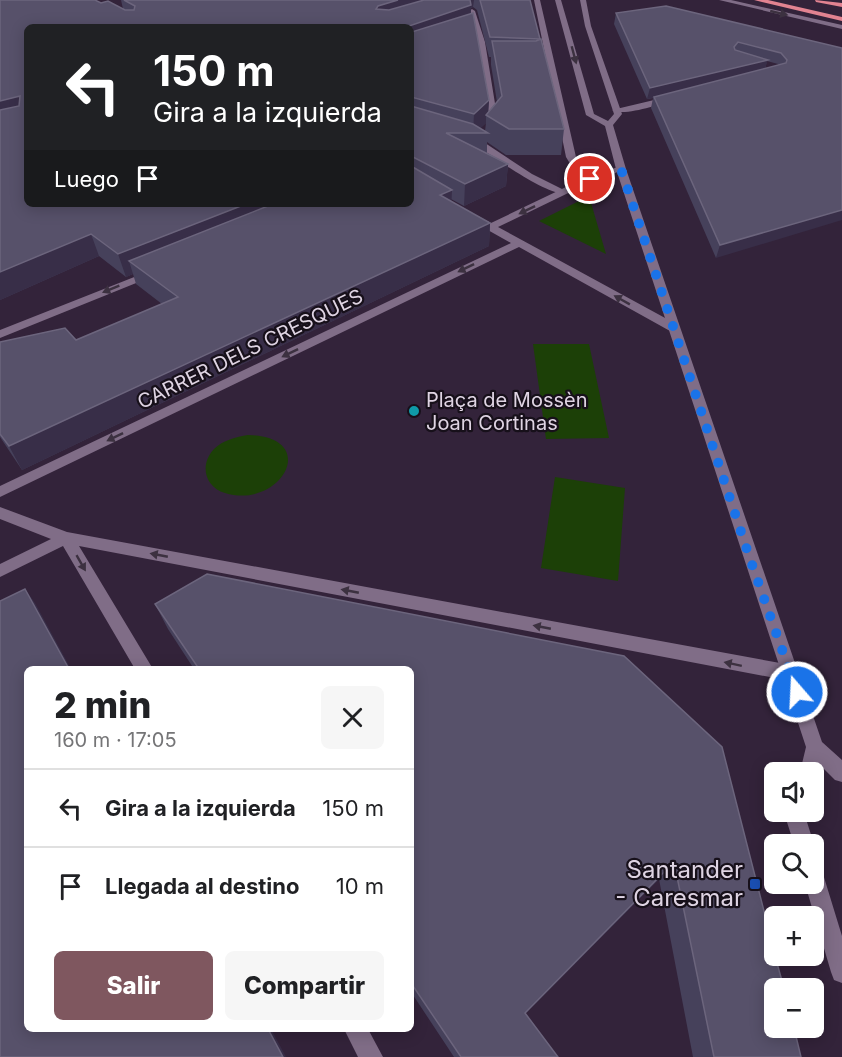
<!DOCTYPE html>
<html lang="es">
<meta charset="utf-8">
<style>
body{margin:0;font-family:Inter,sans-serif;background:#f6f6f6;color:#202124;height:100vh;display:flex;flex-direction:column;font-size:22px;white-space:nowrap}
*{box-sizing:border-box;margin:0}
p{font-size:20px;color:#757577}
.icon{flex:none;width:33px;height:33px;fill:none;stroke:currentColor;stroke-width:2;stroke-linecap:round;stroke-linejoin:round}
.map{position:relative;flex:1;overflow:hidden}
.drawer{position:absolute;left:24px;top:666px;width:390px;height:366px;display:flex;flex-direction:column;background:#fff;border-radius:9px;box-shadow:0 3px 15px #0003}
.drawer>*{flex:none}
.banner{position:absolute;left:24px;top:24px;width:390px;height:183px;border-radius:9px;box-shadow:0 3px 15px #0003;background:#202124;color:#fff;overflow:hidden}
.buttons{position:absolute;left:764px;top:762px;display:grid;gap:12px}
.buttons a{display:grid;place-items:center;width:60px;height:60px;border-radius:9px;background:#fff;box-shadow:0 3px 15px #0003;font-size:30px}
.pin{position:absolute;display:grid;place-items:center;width:51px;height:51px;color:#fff;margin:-26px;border:3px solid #fff;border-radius:50%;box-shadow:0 2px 6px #0007}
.me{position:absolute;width:66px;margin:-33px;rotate:341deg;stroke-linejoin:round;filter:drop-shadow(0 0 4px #0008)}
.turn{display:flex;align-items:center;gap:21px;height:126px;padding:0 30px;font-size:27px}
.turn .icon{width:78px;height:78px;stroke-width:2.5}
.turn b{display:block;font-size:42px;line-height:51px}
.then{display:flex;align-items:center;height:57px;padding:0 30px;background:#0003;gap:12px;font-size:22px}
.round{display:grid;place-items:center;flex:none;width:63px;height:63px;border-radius:9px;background:#f6f6f6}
.headline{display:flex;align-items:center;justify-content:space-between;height:102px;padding:0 30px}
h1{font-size:36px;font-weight:800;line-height:45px}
.primary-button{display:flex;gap:12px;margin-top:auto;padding:12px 30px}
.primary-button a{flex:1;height:69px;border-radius:9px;background:#7f575f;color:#fff;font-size:24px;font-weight:800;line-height:69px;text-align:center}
.primary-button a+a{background:#f6f6f6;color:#202124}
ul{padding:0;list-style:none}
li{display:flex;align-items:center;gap:18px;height:78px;padding:0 30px;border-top:2px solid #e0e0e0}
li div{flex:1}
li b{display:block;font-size:22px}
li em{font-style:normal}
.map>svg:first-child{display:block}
</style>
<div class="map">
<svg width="842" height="1057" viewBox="0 0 842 1057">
<rect width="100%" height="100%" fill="#33233a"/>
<!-- green -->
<path fill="#1c4007" d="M589 196 606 254 539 221Z
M533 344H589L609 438 546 439Z
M248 435C322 437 281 510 225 493 205 487 199 465 214 449 223 440 236 437 248 435Z
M555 477 625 488 618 581 541 568Z"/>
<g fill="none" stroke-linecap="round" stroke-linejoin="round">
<!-- lane -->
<path fill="#806d87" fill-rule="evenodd" d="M472 9 475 11 485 42 498 122 490 129 486 126 490 122 477 42 469 11Z
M671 96H674V100C660 104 624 117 612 110Z
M469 136 479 139 532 174 568 192C554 202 488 153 473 143L466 141V137Z"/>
<!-- street -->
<path fill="#806d87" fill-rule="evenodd" d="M534 0H540L576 157 586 175 584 177H578L566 157Z
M719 0H731L842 25V29Z
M618 167 626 169 593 181 498 227 678 325V331H670L519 247 0 497V486L511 243 470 220V216H478L491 223 587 177Z
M152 270 156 271V275L0 338V330Z
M0 507 67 532 791 665 797 668 800 673 797 678 791 681 79 546 153 669H135L63 546 0 577V564L51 539 0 519Z
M344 1029H368L383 1057H358Z"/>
<!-- secondary -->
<path fill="#806d87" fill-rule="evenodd" d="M555 0H561L594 114 608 121 614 114 585 26 580 0H586L591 26 622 114 613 125 626 169 822 742 842 760V782L835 780 820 765 816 779 813 780V772H800L806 747 616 169 605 126 586 115Z
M788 812H808L806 819 814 844 813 846V844H794L786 819Z
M813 864 820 867 823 874 842 936V983L834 980 831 972 805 884H813Z"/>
<!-- highway -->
<path fill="#e28391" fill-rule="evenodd" d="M754 0H768L842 17V21Z
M815 0 842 3V7L816 2Z"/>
</g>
<!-- wall -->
<path fill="#46415b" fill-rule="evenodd" d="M0 0H95L101 3 108 1 123 9 121 0H530L540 40 541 39 564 129 561 155H506L487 142V153L508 164 506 186 464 206 451 199V201L490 223 489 246 22 470 0 437V342L65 328 76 340 162 304 136 284 133 274 126 277 99 256 0 300ZM473 7 477 10 489 57H491V65L497 102 488 112 489 100 473 13 471 14V8ZM27 27H411V204H27ZM486 123 485 131 480 128Z
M616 13 842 48 716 258 651 108 653 98 647 99 614 24ZM767 61 778 64 779 65 765 69Z
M155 604 624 656 801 1057H693L659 879 525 1014 558 1057H454L411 992V669H194L168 629Z"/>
<!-- shaded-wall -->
<path fill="#382e48" d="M398 0H458L378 25 376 9 378 6Z
M467 0H474L473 7 471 8 470 24 411 44V27H409V26Z
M768 60 764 71 647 99 650 88Z
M20 96 27 114 0 124V101Z
M489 100 488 116 486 115V123L476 133H473L474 114Z
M508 164 506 186 464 206 465 184Z
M452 190 451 212 440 195Z
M246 204H306L129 261 133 274 126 277 118 254Z
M842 210V220L716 258 720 245Z
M490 223 489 246 22 470 9 446Z
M91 234 99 256 0 300V272Z
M25 589 35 603 71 669H69Z
M674 862 659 879 518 1021 525 1013Z
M268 1029H271L286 1057H283Z"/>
<!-- building -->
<path fill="#57516a" stroke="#6c657d" stroke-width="1.5" d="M0 0H95L101 3 108 1 125 10H134L135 6 124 0H398L378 6 376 9 389 10 424 0H470L471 5 409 26V27H27V204H246L118 254 91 234 0 272V110L19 106 20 96 0 101Z
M480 0H530L540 39 490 37Z
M666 6 842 48V210L720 245 654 97 786 63 787 60 781 53 738 42 734 47 735 50 768 60 650 88 616 13Z
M473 13 489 100 474 114 411 97V31L412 32Z
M541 39 564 129H509L486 115 502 96 492 41H536Z
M411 106 473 124 488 133H446L508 164 465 184 411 156Z
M411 166 452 190 440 195 490 223 9 446 0 434V342L65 328 76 340 178 297 129 261 273 204H411Z
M207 574 624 656 722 747 774 950V956H775L784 988H774V1028H794L801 1057H714L674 862 525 1013 558 1057H461L411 983V669H199L155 604Z
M25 589 69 669H27V1029H268L283 1057H0V601Z"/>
<!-- one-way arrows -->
<defs><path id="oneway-solid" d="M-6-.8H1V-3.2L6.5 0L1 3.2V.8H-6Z" transform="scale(1.5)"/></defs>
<g fill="#3c3140">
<use href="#oneway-solid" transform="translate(779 13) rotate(13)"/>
<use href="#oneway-solid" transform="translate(574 55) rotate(75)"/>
<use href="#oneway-solid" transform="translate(527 210) rotate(154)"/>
<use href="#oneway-solid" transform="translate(466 268) rotate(154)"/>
<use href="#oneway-solid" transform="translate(111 289) rotate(158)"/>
<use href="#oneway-solid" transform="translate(622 300) rotate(-151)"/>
<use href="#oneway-solid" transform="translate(290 353) rotate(154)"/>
<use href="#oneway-solid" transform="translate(115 437) rotate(154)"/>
<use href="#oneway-solid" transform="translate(159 555) rotate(-169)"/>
<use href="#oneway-solid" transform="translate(81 563) rotate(60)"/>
<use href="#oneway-solid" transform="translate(350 591) rotate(-169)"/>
<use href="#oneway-solid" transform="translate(542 627) rotate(-169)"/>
<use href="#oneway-solid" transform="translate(733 664) rotate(-168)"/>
</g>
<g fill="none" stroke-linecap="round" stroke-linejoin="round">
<!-- route -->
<path stroke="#1a73e8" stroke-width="10" stroke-dasharray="0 18" d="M590 179 621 169 749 556 797 692"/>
</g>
<!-- markers -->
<circle fill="#0f9aa8" stroke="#17101a" stroke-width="2" cx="414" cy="411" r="6"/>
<rect fill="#1a4fb4" stroke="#17101a" stroke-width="2" x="749" y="878" width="12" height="12" rx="3"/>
<g text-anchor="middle" stroke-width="4.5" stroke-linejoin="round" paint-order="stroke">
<!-- street labels -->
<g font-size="20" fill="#dfd4e3" stroke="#17101a">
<text transform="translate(250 349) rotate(-26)" y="7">CARRER DELS CRESQUES</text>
</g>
<!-- poi labels -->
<g font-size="20" fill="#dfd4e3" stroke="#17101a" text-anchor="start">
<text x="426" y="407">Plaça de Mossèn<tspan x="426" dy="23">Joan Cortinas</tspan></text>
</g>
<!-- near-poi labels -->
<g font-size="24" fill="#dfd4e3" stroke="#17101a" text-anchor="end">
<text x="743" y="878">Santander<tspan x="743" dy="28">- Caresmar</tspan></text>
</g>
</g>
</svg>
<div class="buttons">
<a><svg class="icon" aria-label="sound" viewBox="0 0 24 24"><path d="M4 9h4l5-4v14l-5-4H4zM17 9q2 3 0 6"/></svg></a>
<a><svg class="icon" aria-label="search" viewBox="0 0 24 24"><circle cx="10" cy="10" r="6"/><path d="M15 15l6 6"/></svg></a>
<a>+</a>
<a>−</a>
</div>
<div class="pin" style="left:590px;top:179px;background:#d93025"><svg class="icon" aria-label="arrive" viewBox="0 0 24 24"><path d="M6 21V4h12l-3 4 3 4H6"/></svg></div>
<svg class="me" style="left:797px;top:692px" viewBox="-20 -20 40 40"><circle r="17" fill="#1a73e8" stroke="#fff" stroke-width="3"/><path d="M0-11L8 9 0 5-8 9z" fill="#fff"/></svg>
<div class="banner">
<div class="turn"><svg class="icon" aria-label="left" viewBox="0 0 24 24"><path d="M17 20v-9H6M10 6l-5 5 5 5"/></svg><div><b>150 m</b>Gira a la izquierda</div></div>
<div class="then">Luego<svg class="icon" aria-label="arrive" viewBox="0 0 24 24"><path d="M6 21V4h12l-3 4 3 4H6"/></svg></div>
</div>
<section class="drawer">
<div class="headline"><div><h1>2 min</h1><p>160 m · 17:05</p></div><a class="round"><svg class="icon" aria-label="close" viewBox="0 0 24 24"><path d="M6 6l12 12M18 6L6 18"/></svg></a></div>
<ul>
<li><svg class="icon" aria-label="left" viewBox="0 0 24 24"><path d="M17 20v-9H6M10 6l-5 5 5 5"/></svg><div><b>Gira a la izquierda</b></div><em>150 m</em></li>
<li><svg class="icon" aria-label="arrive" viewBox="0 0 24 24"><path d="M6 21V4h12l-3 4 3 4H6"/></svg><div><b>Llegada al destino</b></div><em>10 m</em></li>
</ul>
<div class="primary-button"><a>Salir</a><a>Compartir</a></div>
</section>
</div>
